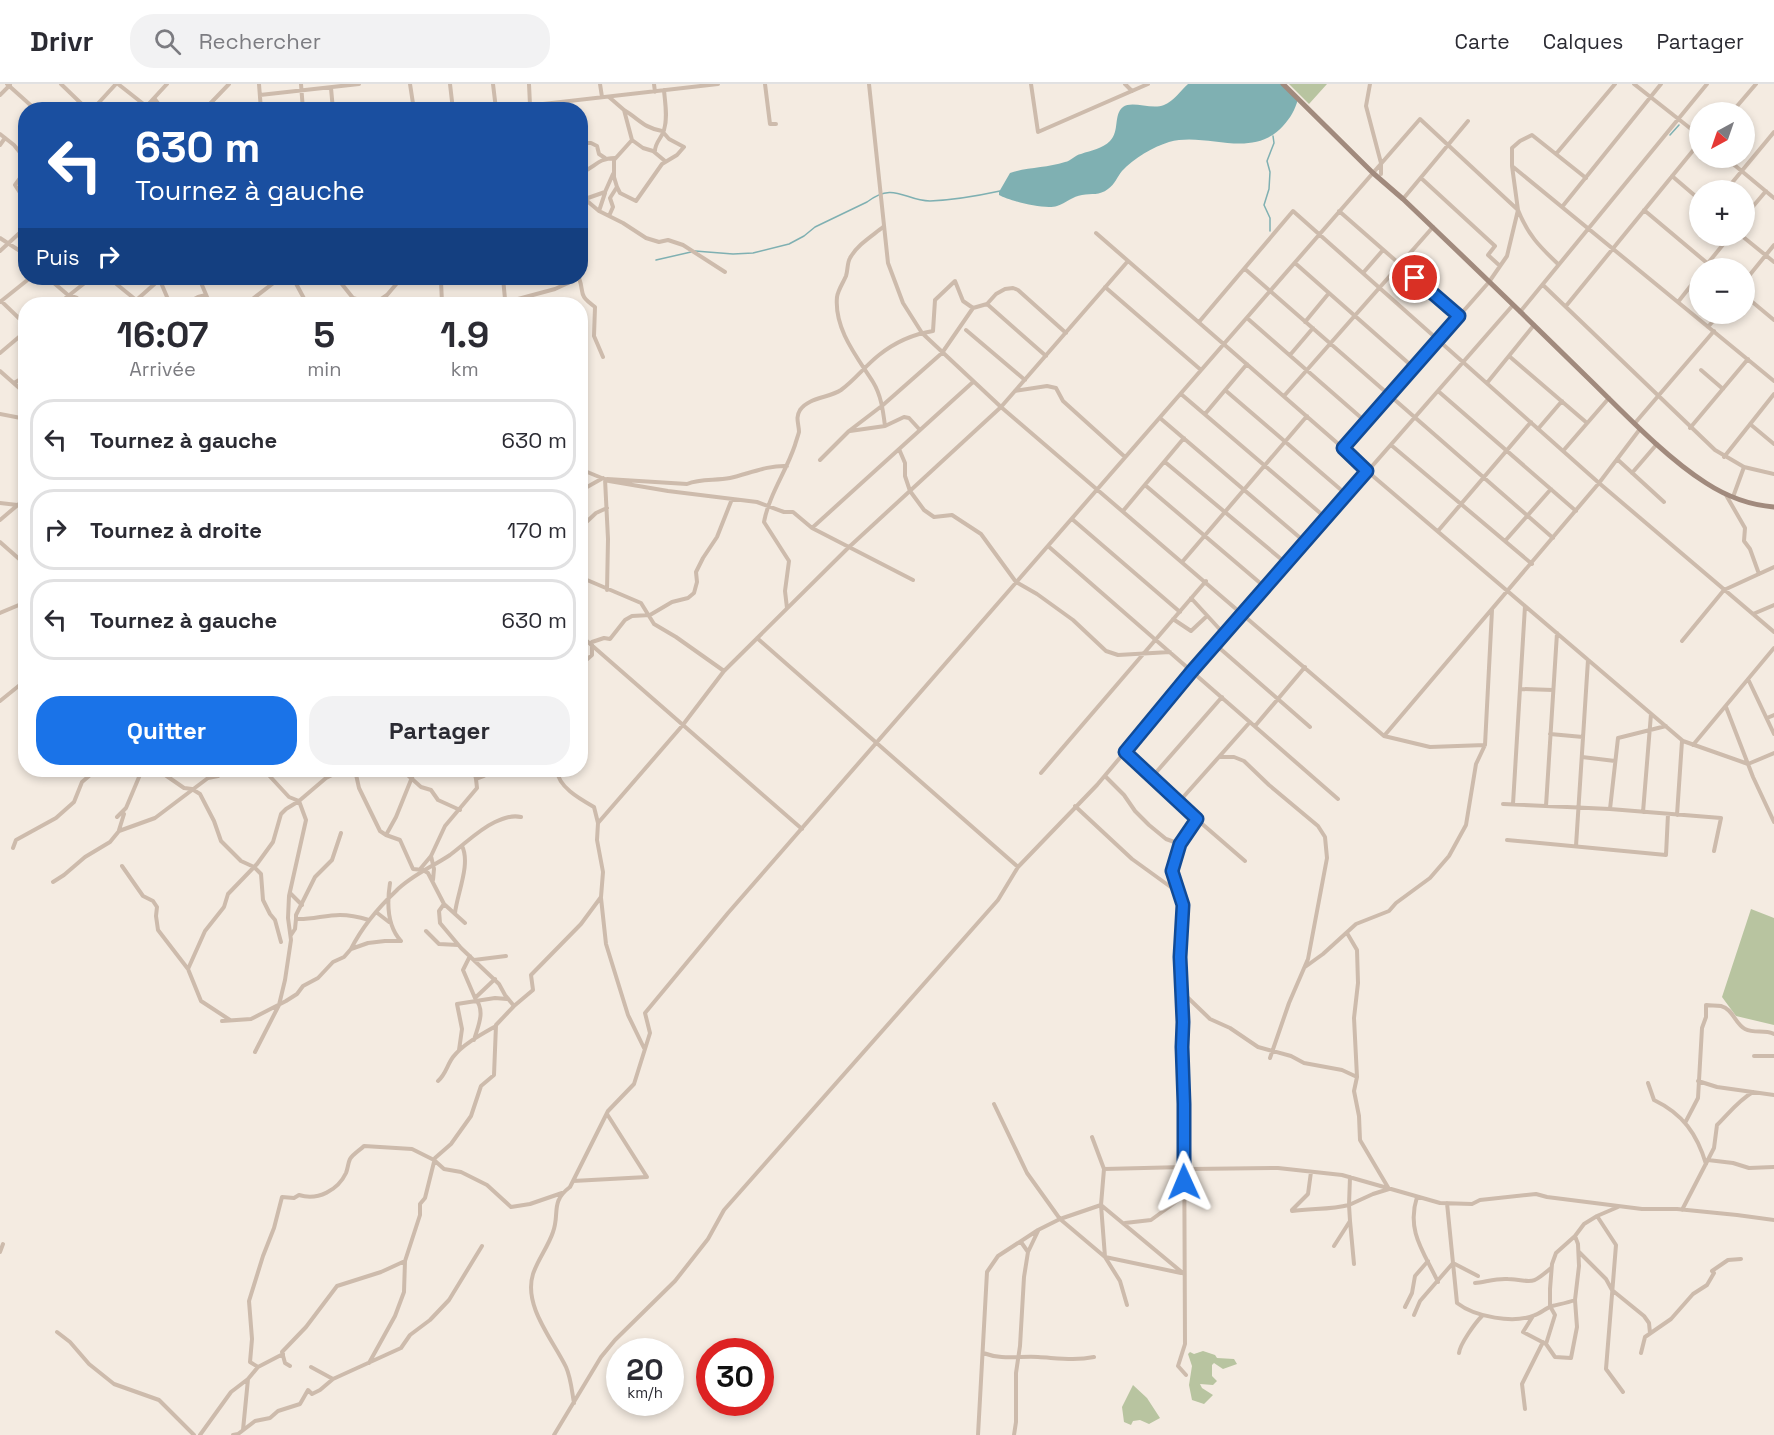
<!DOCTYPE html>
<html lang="fr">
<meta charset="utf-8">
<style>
body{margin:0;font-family:"Space Grotesk",sans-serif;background:#f2f2f3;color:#2b2b33;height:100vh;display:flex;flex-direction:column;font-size:22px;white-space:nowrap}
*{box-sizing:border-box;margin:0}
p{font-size:20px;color:#7c7c81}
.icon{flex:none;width:33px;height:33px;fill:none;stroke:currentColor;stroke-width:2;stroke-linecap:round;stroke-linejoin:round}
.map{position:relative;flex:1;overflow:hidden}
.side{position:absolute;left:18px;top:213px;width:570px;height:480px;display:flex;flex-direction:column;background:#fff;border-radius:24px;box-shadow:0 3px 9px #0003}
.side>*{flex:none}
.guide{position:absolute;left:18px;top:18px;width:570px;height:183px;border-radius:24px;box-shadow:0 3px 9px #0003;background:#1a4fa0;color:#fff;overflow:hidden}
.needle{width:39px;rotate:220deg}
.tools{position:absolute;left:1689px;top:18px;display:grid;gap:12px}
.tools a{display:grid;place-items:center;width:66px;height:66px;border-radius:50%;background:#fff;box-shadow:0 3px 9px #0003;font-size:30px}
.speed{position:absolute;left:606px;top:1254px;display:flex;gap:12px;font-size:30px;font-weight:700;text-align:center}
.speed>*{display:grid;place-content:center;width:78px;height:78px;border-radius:50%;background:#fff;box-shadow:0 3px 9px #0003;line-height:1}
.speed small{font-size:15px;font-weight:400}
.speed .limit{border:9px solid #d22;background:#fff;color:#111}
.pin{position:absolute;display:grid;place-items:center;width:51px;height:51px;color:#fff;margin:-26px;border:3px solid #fff;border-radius:50%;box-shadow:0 2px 6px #0007}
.me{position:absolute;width:66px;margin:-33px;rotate:359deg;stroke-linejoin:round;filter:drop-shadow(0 0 4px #0008)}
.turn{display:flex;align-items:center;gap:21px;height:126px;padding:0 18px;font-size:27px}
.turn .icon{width:78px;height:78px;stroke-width:2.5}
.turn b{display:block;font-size:42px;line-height:51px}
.then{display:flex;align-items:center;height:57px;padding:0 18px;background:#0003;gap:12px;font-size:22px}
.eta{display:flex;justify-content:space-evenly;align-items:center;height:102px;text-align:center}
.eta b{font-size:36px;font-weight:700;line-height:42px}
.primary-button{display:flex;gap:12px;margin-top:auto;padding:12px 18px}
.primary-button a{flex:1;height:69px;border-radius:24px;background:#1a73e8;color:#fff;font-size:24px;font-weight:700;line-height:69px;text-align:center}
.primary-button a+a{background:#f2f2f3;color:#2b2b33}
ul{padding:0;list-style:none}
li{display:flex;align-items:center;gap:18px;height:81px;margin:0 12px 9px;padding:0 6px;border:3px solid #e1e1e2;border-radius:24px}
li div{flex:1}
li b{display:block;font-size:22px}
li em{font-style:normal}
header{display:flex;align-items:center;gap:36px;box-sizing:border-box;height:84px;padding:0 30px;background:#fff;border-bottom:2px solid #e1e1e2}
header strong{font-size:28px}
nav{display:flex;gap:33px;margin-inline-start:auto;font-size:21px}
.search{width:420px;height:54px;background:#f2f2f3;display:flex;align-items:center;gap:15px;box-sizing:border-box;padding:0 21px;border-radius:24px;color:#7c7c81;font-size:22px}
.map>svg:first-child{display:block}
</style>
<header>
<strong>Drivr</strong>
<div class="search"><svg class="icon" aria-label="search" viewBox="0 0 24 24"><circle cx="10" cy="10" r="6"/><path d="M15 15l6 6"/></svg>Rechercher</div>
<nav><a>Carte</a><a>Calques</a><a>Partager</a></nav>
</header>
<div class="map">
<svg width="1774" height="1351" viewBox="0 0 1774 1351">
<rect width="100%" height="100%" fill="#f4ebe1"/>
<!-- green -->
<path fill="#b8c4a0" d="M1289 0H1327L1309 20Z
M1751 825 1774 834V941L1736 932 1722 913Z
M1203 1267 1215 1271 1217 1274 1234 1275 1237 1280 1223 1285 1214 1279 1212 1281V1292L1217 1297 1213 1301 1200 1300 1202 1304 1213 1311 1204 1320 1192 1316 1189 1301 1192 1282 1188 1270 1190 1268 1194 1270Z
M1133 1301 1147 1314 1160 1334 1149 1340 1140 1336 1133 1337 1131 1341 1124 1338 1122 1323Z"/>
<!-- water -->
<path fill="#7fb0b2" d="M1188 0H1283L1298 15C1295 26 1291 33 1283 42 1251 77 1207 47 1169 58 1153 63 1134 74 1122 87 1117 93 1115 100 1108 105 1099 112 1092 109 1082 111 1073 112 1066 119 1057 122 1045 126 1010 117 999 111V108L1010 89C1027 83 1047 84 1065 78 1071 77 1075 71 1081 70 1092 66 1102 65 1110 57 1120 47 1113 31 1123 23 1132 16 1151 26 1164 21 1174 17 1180 7 1188 0Z"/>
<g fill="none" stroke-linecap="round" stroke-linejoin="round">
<!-- stream -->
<path stroke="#7fb0b2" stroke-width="1.5" d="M1670 51 1679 41
M1270 147V134L1264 121 1269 105 1270 88 1267 77 1274 59 1273 52
M695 167 733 170 753 169 789 160 804 152 815 143 867 118C894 97 905 117 930 117 954 116 977 112 1000 107
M656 176 691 168"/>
<!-- street -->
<path stroke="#cdbbac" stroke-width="4" d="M7 0 36 26
M61 0 88 26
M118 0 146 22
M259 0 261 26
M301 0 303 26
M410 0 414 26
M450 0 453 26
M493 0 496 25
M529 0 530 21
M600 0 602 13
M654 0 655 8
M765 0 770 40H776
M869 0 888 179 903 219 922 249 1001 323 1384 652 1430 663 1485 661
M1031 0 1038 48 1148 0
M1125 0 1132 7
M1370 0 1366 22 1381 79V90
M1634 0 1700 52
M331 4 333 26
M0 11 10 1
M260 11 359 0
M609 13 624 26 632 56 643 64 653 67 665 77
M154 14 163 26
M92 26 116 0
M143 26 167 0
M204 26 229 0
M491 26 718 0
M554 26 561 18
M1732 28 1756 0
M0 50 14 61 26 76
M580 59H591L597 62 599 70 605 74
M0 61 5 54
M655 67C655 58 662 54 664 46 668 33 665 19 664 6
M1556 70 1615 0
M1726 74 1774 114
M1512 82 1774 297
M26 86 15 101 26 118
M580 89C597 83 595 75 615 74
M1672 92 1700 116
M1421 94 1495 162 1488 171 1500 182
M617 103 620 109 636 117 662 80 677 71 684 63 669 55 662 47C644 44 639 35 624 26
M1726 106 1774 48
M580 111 599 127 623 139 646 154 659 158 668 156 683 161 725 188
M585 115 605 108 613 90
M1403 115 1468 37
M1562 123 1661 0
M1644 126 1713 184
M599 127 605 109
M1339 127 1459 232
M609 132 613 123 610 114 617 103 614 93V76L632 56
M1744 133 1766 107
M883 143C872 152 857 161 850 174 847 179 848 186 846 192 843 199 838 206 837 213 834 245 857 273 873 298 881 311 883 326 885 342
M1096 149 1343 364 1367 387 1683 657 1748 680 1774 669
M1742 152 1774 178
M0 154 26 171
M0 167 26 143
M1295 179 1414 284
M1704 184 1730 152
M1245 185 1553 454
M1363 189 1383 166
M48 194 68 211 77 214 85 220
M109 194 141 220
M159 194 170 220
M199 194 210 220
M293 194 307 220
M337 194 353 214 373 220
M437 194 441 197 442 219
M503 194 505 215 515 220
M579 194C585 210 577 210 595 223L594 252 603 273
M1744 198 1774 161
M1543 201 1715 366 1744 383 1774 390
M1105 203 1201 286
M1744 211 1774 236
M1 217 26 241
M0 218 30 194
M1678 218 1700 190
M58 220 91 194
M132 220 159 196
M185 220 198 213 206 211
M246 220 280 194
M374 220 387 211 398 198 393 194
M438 220 486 216 518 215 555 205 579 194
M987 220 1046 272
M1566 222 1700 58
M1520 228 1707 0
M1247 234 1366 338
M1199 238 1293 127 1599 399 1774 548
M1305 238 1329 209
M1708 243 1719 230
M966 246 1025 296
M0 269 26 247
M1290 271 1313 244
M1509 272 1587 339
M1701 286 1723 305
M0 287 26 310
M14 299 26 292
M1487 299 1534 241
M1225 306 1347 411
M1015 307 1047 302 1056 304 1063 317 1125 373
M1438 307 1576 427
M1181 310 1326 434
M1284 312 1433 143
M0 330 26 335
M1205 330 1247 280
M1160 334 1305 458
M1635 339 1714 247
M1750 340 1774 360
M1690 344 1748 275
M1538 345 1562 317
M850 347 885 342 904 333 909 334 920 346
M1391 361 1532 480
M1343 364 1489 198 1507 172 1518 126 1512 82V64L1520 57 1532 51 1586 94
M899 365 905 379V392L910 407 924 426 934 433 952 431 981 450 1016 498 1037 510 1073 536 1106 567 1118 571 1170 568
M1563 367 1609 314
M1724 373 1774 310
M1617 375 1664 418
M820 376 849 347 883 321 942 269 973 224 987 220 996 210 1005 205 1013 204 1018 206 1066 249
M1165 378 1287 480
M580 385 609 397 668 407 757 418 784 428H793L812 444 913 496
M1632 389 1657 360
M605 395 608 455 607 506
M607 395 687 400C701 394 715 397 730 394 748 390 768 381 787 382
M1145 401 1266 504
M580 407 603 394
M1726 411 1745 444 1744 457 1750 465 1759 490
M1733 413 1744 383
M0 419 26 422
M1123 427 1184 354
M1072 435 1180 528
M0 436 26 414
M580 444 596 429 607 424
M812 444 973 298
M1438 447 1531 338
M1505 457 1551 405
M0 458 26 481
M1048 462 1338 715
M1183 477 1307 332
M580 493 641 519 654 540 676 553 724 587
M1191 514 1225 551
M787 524 785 507 789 477 764 438C769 411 786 388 795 361 796 357 798 352 799 348 799 340 795 334 800 326 809 313 829 314 841 306 855 296 865 282 879 271 894 259 914 250 933 247L935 216 955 197 963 217 973 224
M0 529 26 518
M1753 530 1774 521
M1173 535 1191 547 1207 532
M580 551 802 745
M757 554 1018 783
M1682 557 1724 506 1774 483
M1216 561 1310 643
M580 577 584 578 592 571V558L604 554 610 555 625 536 632 532 650 531 672 518 688 514 694 509 697 498 696 488 703 474 717 453 732 415
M1748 595 1774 650
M1520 605 1553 606
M0 617 26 596
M1726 623 1753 693 1774 738
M1767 634 1774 631
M1255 642 1305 583
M1550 650 1583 653
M1384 652 1599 399 1640 345
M1693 661 1774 564
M1125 668 1178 719 1245 777
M1219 673H1234L1244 677 1269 701 1318 742 1325 753 1327 774 1308 875 1289 919 1270 974
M1582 673 1615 677
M158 686 184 704 192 705 200 710 214 737 221 757 241 777 254 783 261 790 263 816 270 830 275 836 281 858
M355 686 359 704 380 747 386 751 400 756 413 785 423 786 428 789 444 820 465 839
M402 686 421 703 431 706 438 716 460 726
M474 686 476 695
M1041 689 1206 497
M1105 692 1124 711 1135 727 1149 741 1166 755 1180 760
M1152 693 1222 613
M208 694 212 686
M1178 719 1250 638
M1503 720 1610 725 1721 734 1714 767
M1513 720 1525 522
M1075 722 1132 775 1179 809
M1546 722 1557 549
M1610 725 1618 654 1666 642
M1643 728 1651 630
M1677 731 1682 657
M117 733 126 724 142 686
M598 739 682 642 724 587 848 464 1001 323 1128 177
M119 746 124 730
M386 751 396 733 415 686
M1507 756 1666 771 1668 730
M1576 762 1588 576
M13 764 16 756 56 734 74 718 82 698 96 686
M431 772 434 785 433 796
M122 782 143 812 153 817 157 823 156 832 158 846 188 885 201 917 230 936
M422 785 421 784 431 772 445 742 477 704 476 695 484 692 488 686
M53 798 64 791 85 773 110 758 119 747 155 734 208 694 218 692 228 686
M390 799C387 818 387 842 401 857
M290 809 302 821
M601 814 606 860 628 931 644 964
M444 820 439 827 440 839 461 864 499 900 505 911 514 922
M376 828 389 838
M455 829C457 810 471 780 462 762
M296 835V831L315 793 332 776 341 749
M426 847 439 860 458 861
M291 851 295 845 296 835C311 836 325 831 340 831 350 831 359 833 369 836
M351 865C362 843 378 824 396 807 412 791 432 783 450 771 465 760 478 746 495 738 504 734 512 731 521 733
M470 872 463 886 475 914
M474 876 506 872
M1305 883 1323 870 1356 840 1389 827 1396 819 1430 794 1449 772 1466 741 1476 680 1485 661 1492 526
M188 885 205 847 224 823 228 810 257 780 273 758 281 730 286 725 299 717 326 694 342 686
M1183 909 1210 935 1230 944 1258 963 1291 972 1304 979 1342 986 1357 993
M222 937 251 935 286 917 297 910 303 902 318 894 333 878 344 873 351 865 368 859 385 857H401
M474 956C478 942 486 927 475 914L495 895
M459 966 462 945 457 920 495 914 507 915
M255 968 279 921 285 896 291 856 288 834 289 812 306 736 299 717 289 713 264 686
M1754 972H1774
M438 997C446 990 447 981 453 973 463 960 482 950 496 942
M1698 997 1717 1003 1774 1011
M1648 999 1654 1016C1683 1030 1697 1050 1706 1080
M994 1020 1027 1089 1060 1135 1105 1173 1181 1189
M1685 1039 1698 1014 1702 944 1706 933V921C1710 922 1716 921 1721 922 1733 925 1735 940 1745 945 1755 950 1764 945 1774 950
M1092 1053 1104 1085 1101 1121 1105 1173 1120 1197 1127 1221
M1708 1076 1733 1079 1749 1084 1774 1083
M1104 1085 1184 1083
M1190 1085 1278 1084 1342 1091 1440 1119 1472 1120 1480 1116 1536 1110 1547 1113 1642 1125H1677L1737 1131 1774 1136
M573 1097 647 1093 607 1030
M1417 1113C1406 1147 1424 1168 1438 1198
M1447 1119 1457 1219C1475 1233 1514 1240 1535 1231 1541 1229 1546 1224 1552 1222 1560 1220 1567 1219 1575 1216
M1292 1126 1308 1110 1311 1088
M1682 1126 1714 1064 1717 1041C1729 1029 1739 1016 1753 1008
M1292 1127C1311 1124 1330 1126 1349 1121L1350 1093
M1597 1132 1616 1161 1606 1285 1623 1308
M1350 1137 1354 1180
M1125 1139 1151 1136 1184 1112
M1021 1158 1028 1168
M1334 1162 1350 1137 1349 1121 1373 1110 1389 1105 1360 1056 1359 1032 1354 1007 1357 993 1354 934 1358 899 1357 866 1347 849
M0 1168 3 1160
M1579 1168 1606 1195 1612 1206 1644 1232 1649 1239 1650 1249
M405 1177 420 1131V1120L425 1114 435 1074 451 1060 471 1032 481 1002 494 991 496 941 514 922 533 906 531 891 581 840 601 813 603 788 597 756 598 739 594 723C580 715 558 703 557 686
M1475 1199C1485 1198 1497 1194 1508 1195 1533 1196 1529 1203 1551 1184
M1405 1223 1412 1209 1415 1192 1428 1177
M1414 1231 1420 1217 1453 1179 1478 1192
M1533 1232 1523 1248 1546 1260 1555 1273 1571 1274 1577 1243 1575 1216 1579 1182 1578 1160 1575 1152
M57 1248 70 1258 89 1280 114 1300 159 1316 194 1351
M1546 1260 1555 1231 1550 1222V1205L1552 1180 1556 1169 1575 1152 1584 1140 1597 1132 1618 1123
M983 1269C1002 1276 1018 1272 1038 1273 1057 1274 1075 1277 1094 1273
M1459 1269C1460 1260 1475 1239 1482 1232
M1641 1269 1645 1253 1671 1235 1693 1210 1707 1201 1714 1189 1712 1187 1728 1176 1741 1175
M283 1270 258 1283 250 1278 252 1255 249 1217 263 1172 274 1144 282 1113 294 1114 299 1111C318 1117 338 1106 346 1089 348 1084 348 1079 350 1075 353 1070 360 1066 364 1062L412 1065 434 1076 444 1085 461 1088 487 1101 511 1123 530 1120 562 1109
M290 1282 285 1279 282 1268 306 1243 337 1202 381 1188 405 1177 404 1208 395 1232 369 1279
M311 1283 333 1295 401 1264 410 1251 430 1236 449 1216 482 1162
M1186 1291 1178 1282 1185 1260 1184 1020 1180 873 1183 821 1172 787 1180 760 1197 735
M574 1319C572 1308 571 1294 566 1283 553 1256 523 1222 533 1190 538 1175 548 1163 553 1148 560 1129 550 1118 570 1103L608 1027 634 1000 650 949 645 929 728 829 1420 35 1518 126C1528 151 1539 162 1558 180
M1525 1325 1522 1300 1543 1258
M243 1346 248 1295 258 1283
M200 1351 231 1308 248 1295
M233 1351 238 1350 255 1337 270 1334 278 1327 300 1320 308 1306 312 1310 320 1306 333 1295
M554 1351 601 1273 615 1256 675 1197 708 1155 724 1126 998 816 1018 783 1097 701 1193 587 1513 221
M978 1351 987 1188 998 1172 1038 1146 1060 1135 1101 1121 1184 1190
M1014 1351 1016 1338V1289L1020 1262 1024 1193 1028 1168 1038 1147"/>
<!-- secondary -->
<path stroke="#a18a7d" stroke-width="5" d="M1283 0 1373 89 1403 115C1465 174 1526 233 1587 293 1622 327 1665 373 1706 399 1726 412 1750 421 1774 423"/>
</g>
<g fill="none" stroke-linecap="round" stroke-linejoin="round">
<defs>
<path id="route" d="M1184 1098V1020L1182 963 1183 938 1180 873 1183 821 1172 787 1180 760 1197 735 1125 668 1192 587 1367 387 1343 364 1459 232 1415 194"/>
</defs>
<!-- route casing -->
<use href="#route" stroke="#114b97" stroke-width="15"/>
<!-- route -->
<use href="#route" stroke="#1a73e8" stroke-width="10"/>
</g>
</svg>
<div class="tools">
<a><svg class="needle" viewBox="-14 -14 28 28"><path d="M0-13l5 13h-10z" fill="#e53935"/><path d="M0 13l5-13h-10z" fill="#7c7c81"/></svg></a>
<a>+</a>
<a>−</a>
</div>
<div class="speed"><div>20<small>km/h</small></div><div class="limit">30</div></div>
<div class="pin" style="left:1415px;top:194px;background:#d93025"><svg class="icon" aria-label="arrive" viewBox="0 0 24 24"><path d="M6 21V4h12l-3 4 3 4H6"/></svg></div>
<svg class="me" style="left:1184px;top:1098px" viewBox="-20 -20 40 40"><path d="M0-17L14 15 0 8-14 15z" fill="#1a73e8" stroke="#fff" stroke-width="4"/></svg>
<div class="guide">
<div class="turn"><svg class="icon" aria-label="left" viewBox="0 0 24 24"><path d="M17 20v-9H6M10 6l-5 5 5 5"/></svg><div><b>630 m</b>Tournez à gauche</div></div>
<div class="then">Puis<svg class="icon" aria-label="right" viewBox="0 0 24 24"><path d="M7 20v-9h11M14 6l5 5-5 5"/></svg></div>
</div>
<section class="side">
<div class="eta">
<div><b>16:07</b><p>Arrivée</p></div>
<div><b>5</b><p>min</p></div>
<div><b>1.9</b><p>km</p></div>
</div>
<ul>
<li><svg class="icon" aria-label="left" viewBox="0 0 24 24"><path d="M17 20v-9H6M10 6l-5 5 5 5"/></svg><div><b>Tournez à gauche</b></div><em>630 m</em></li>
<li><svg class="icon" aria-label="right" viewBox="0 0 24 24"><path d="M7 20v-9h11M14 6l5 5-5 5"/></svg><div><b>Tournez à droite</b></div><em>170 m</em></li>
<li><svg class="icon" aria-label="left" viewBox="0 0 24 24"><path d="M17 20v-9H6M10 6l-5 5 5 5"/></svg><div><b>Tournez à gauche</b></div><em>630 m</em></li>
</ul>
<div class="primary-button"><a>Quitter</a><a>Partager</a></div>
</section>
</div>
